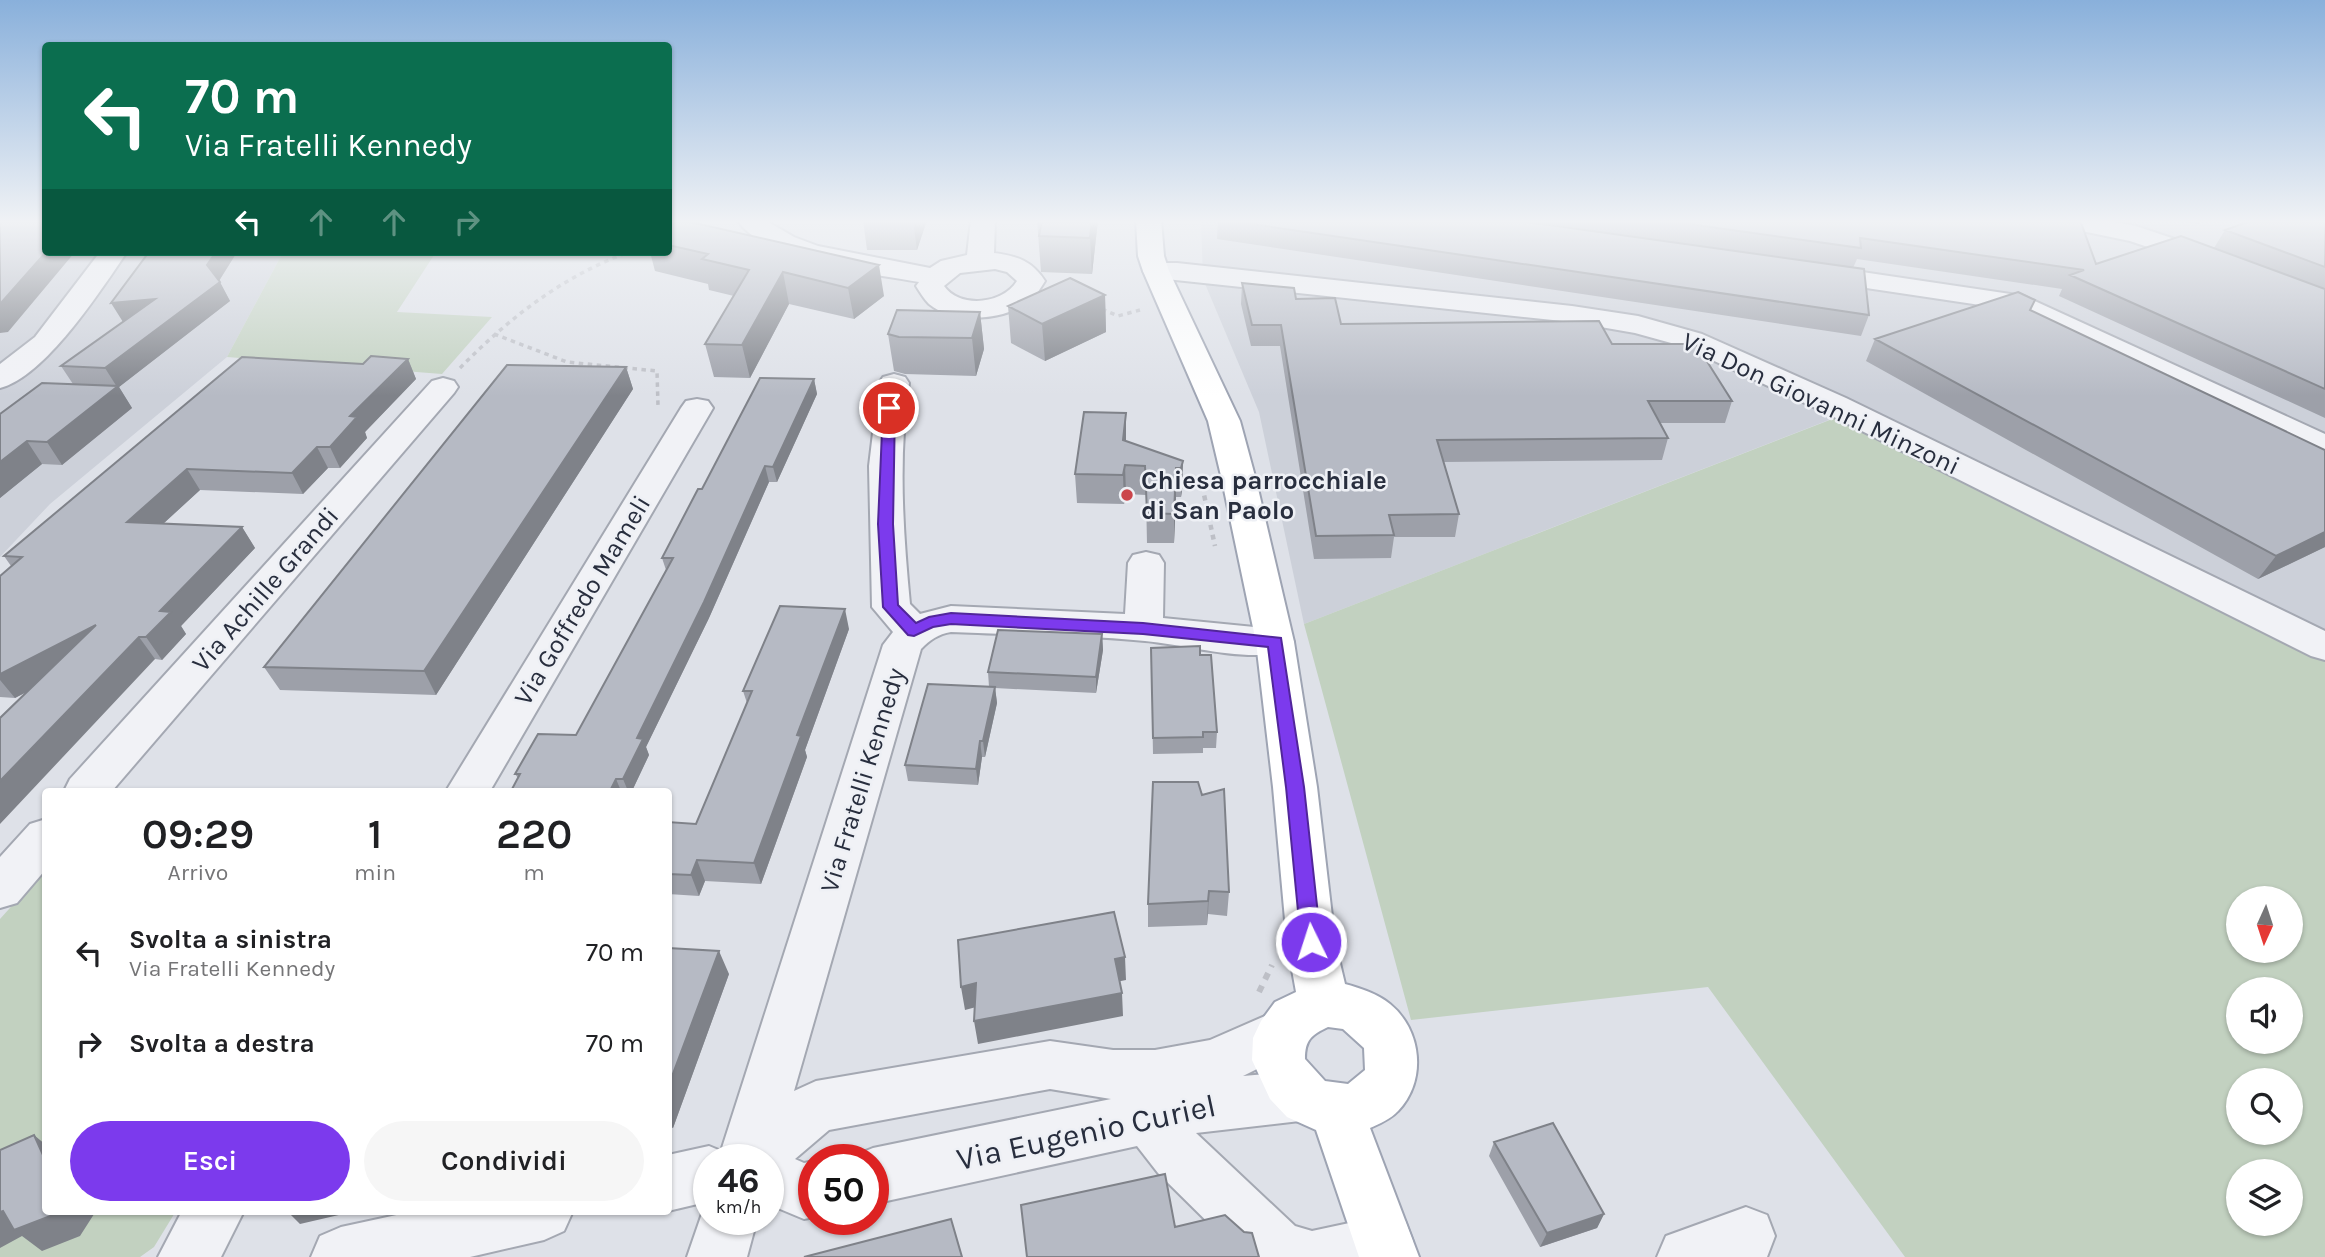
<!DOCTYPE html>
<html lang="it">
<style>
body{margin:0;font-family:Karla,sans-serif;background:#f6f6f6;color:#202124;height:100vh;display:flex;flex-direction:column;font-size:26px;white-space:nowrap}
*{box-sizing:border-box;margin:0}
p{font-size:23px;color:#757577}
.icon{flex:none;width:38px;height:38px;fill:none;stroke:currentColor;stroke-width:2;stroke-linecap:round;stroke-linejoin:round}
.map{position:relative;flex:1;overflow:hidden}
.sheet{position:absolute;left:42px;top:788px;width:630px;height:427px;display:flex;flex-direction:column;background:#fff;border-radius:7px;box-shadow:0 2px 5px #0004}
.sheet>*{flex:none}
.top-card{position:absolute;left:42px;top:42px;width:630px;height:214px;border-radius:7px;box-shadow:0 2px 5px #0004;background:#0b6e4f;color:#fff;overflow:hidden}
.needle{width:46px;rotate:183deg}
.buttons{position:absolute;left:2226px;top:886px;display:grid;gap:14px}
.buttons a{display:grid;place-items:center;width:77px;height:77px;border-radius:50%;background:#fff;box-shadow:0 2px 5px #0004;font-size:35px}
.speed{position:absolute;left:693px;top:1144px;display:flex;gap:14px;font-size:35px;font-weight:700;text-align:center}
.speed>*{display:grid;place-content:center;width:91px;height:91px;border-radius:50%;background:#fff;box-shadow:0 2px 5px #0004;line-height:1}
.speed small{font-size:18px;font-weight:400}
.speed .limit{border:10px solid #d22;background:#fff;color:#111}
.pin{position:absolute;display:grid;place-items:center;width:60px;height:60px;color:#fff;margin:-30px;border:4px solid #fff;border-radius:50%;box-shadow:0 2px 7px #0007}
.me{position:absolute;width:77px;margin:-38px;rotate:356deg;stroke-linejoin:round;filter:drop-shadow(0 0 5px #0008)}
.turn{display:flex;align-items:center;gap:24px;height:147px;padding:0 28px;font-size:32px}
.turn .icon{width:91px;height:91px;stroke-width:2.5}
.turn b{display:block;font-size:49px;line-height:60px}
.lanes{display:flex;align-items:center;height:66px;padding:0 28px;background:#0003;justify-content:center;gap:35px;direction:ltr}
.lanes .off{opacity:.35}
.eta{display:flex;justify-content:space-evenly;align-items:center;height:119px;text-align:center}
.eta b{font-size:42px;font-weight:600;line-height:49px}
.button{display:flex;gap:14px;margin-top:auto;padding:14px 28px}
.button a{flex:1;height:80px;border-radius:42px;background:#7c3aed;color:#fff;font-size:28px;font-weight:600;line-height:80px;text-align:center}
.button a+a{background:#f6f6f6;color:#202124}
ul{padding:0;list-style:none}
li{display:flex;align-items:center;gap:21px;height:91px;padding:0 28px}
li div{flex:1}
li b{display:block;font-size:26px}
li em{font-style:normal}
.map>svg:first-child{display:block}
</style>
<div class="map">
<svg width="2325" height="1257" viewBox="0 0 2325 1257">
<rect width="100%" height="100%" fill="#dee1e8"/>
<!-- built -->
<path fill="#ccd0d9" d="M0 220 46 252H283L227 357 50 504 0 557Z
M1201 220H2325V660L1839 416 1304 624 1259 412 1203 279Z"/>
<!-- green -->
<path fill="#c2d1c0" fill-rule="evenodd" d="M283 252H436L397 312 492 317 442 374 227 357Z
M1840 416 2325 660V1257H1905L1708 987 1411 1020 1304 624ZM2238 898H2291V950H2238ZM2238 989H2291V1041H2238ZM2238 1080H2291V1132H2238ZM2238 1171H2291V1223H2238Z
M45 869 46 1211H176L154 1247 140 1257H0V919Z"/>
<g fill="none" stroke-linecap="round" stroke-linejoin="round">
<defs>
<path id="minor" d="M737 220H765L794 237 818 246 930 268 941 261 967 255 971 220H995L994 253C1017 256 1032 261 1045 281 1041 287 1037 294 1032 299 1008 321 954 325 929 304 924 299 920 292 916 286L919 282C869 273 768 264 737 220ZM995 269 1007 272 1017 281C1003 304 960 309 944 286L960 273Z
M2049 220H2102L2136 226 2222 255 2226 261 2222 267 2213 269 2130 241 2053 225Z
M100 252H127C101 290 45 377 0 388V364L35 337Z
M1156 263H1177L1572 306 1638 316 1702 334 1846 398 2325 631V660L2311 656 1824 412 1682 346 1635 333 1572 322 1147 277 1143 271 1147 265Z
M1815 265 2024 296 2325 434V456L2314 453 2007 309 1806 279 1802 273 1806 267Z
M894 374 905 377 909 383C898 457 903 530 910 604L920 614 951 606 1125 614 1128 563 1133 555 1146 552 1159 555 1164 563 1163 618 1275 629 1289 633 1294 642 1289 651C1246 663 1189 645 1145 641 1081 635 1015 635 951 632 938 634 930 640 921 649L794 1091 816 1081 1050 1041 1113 1050H1155L1210 1040 1281 1009 1299 1016 1307 1032 1299 1048 1243 1076 1300 1071 1319 1078 1327 1096 1319 1114 1300 1121 1196 1133 1295 1226 1312 1231 1354 1222 1384 1213 1405 1221 1413 1242 1407 1257H1243L1158 1173 1137 1146 873 1204V1160H851L853 1156 873 1148 1111 1099 1050 1089 829 1130 795 1159 804 1163 814 1161V1217L804 1219 768 1204V1160H709V1220H757L747 1257H687L706 1202 668 1211V1155L709 1146 721 1151 883 645 893 632 872 607 869 466 879 383 883 377Z
M443 378 454 381 458 387 454 393 112 791H64L70 779 432 381Z
M697 399 708 401 713 408 490 791H446L681 408 686 401Z
M46 819V869L17 903 0 908V857L30 824Z
M1746 1207 1767 1215 1775 1236 1767 1257H1657L1666 1236Z
M182 1211H244L221 1257H158Z
M415 1211H573L564 1231 544 1240 470 1257H311L320 1236 341 1227Z"/>
<path id="major" d="M1136 220H1161L1164 256 1169 271 1240 421 1256 480 1294 642 1317 787 1335 942 1345 984C1360 988 1378 994 1390 1004 1422 1030 1427 1081 1398 1111 1391 1119 1379 1124 1370 1128L1419 1257H1359L1316 1130 1287 1117 1270 1099 1252 1060 1253 1038 1261 1021 1275 1002 1296 992 1287 942 1273 787 1256 642 1222 480 1208 421 1143 271 1138 256ZM1328 1027 1343 1029 1364 1048 1365 1070 1348 1084 1325 1081 1305 1059C1305 1040 1311 1035 1328 1027Z"/>
</defs>
<!-- minor casing -->
<use href="#minor" stroke="#a4a8b2" stroke-width="4"/>
<!-- major casing -->
<use href="#major" stroke="#9ea4b3" stroke-width="4"/>
<!-- path-far2 -->
<path stroke="#bdbfc6" stroke-width="3.5" stroke-dasharray="4.5 4.5" stroke-linecap="butt" d="M1102 309 1118 316 1140 310
M494 334 567 362 657 371 658 406H661
M460 368C509 318 563 276 629 252"/>
<!-- path-far1 -->
<path stroke="#bdbfc6" stroke-width="4.5" stroke-dasharray="5 5" stroke-linecap="butt" d="M1200 476 1215 546"/>
<!-- path -->
<path stroke="#bdbfc6" stroke-width="6" stroke-dasharray="7 7" stroke-linecap="butt" d="M1259 992 1272 965"/>
<!-- minor -->
<use href="#minor" fill="#f1f2f6" fill-rule="evenodd"/>
<!-- major -->
<use href="#major" fill="#fff" fill-rule="evenodd"/>
</g>
<!-- wall -->
<path fill="#9da0a9" d="M668 220H684L884 296 854 319 789 304 750 378 714 377 705 344 734 296 709 290 708 284 655 271 650 252H668Z
M863 220H927L917 250H867Z
M1037 220H1098L1092 274 1041 272Z
M1218 220H2080L2096 264 2214 248 2225 230 2325 220V418L2059 296 2062 289 1857 259 1853 268 1869 315 1861 336 1217 239Z
M2171 220H2201L2199 224Z
M237 252 219 281 230 301 119 387 132 408 62 465 42 464 0 498V414L73 384 61 366Z
M1242 283 1296 299 1341 324 1612 344 1732 401 1725 423H1660L1668 438 1662 460 1443 462 1459 514 1455 537H1394L1391 558 1314 559 1280 346H1251L1241 304Z
M1105 295 1106 332 1045 361 1011 343 1008 306Z
M2030 310 2325 450V547L2258 579 1866 361 1875 339Z
M980 312 984 349 976 376 905 374 894 371 888 334Z
M408 359 416 379 365 432 367 438 340 468H328L303 494 200 490 163 524 242 527 255 548 181 626 186 634 162 660 155 659 28 691 15 698 0 697V576L11 566 4 556 363 364Z
M626 367 633 389 436 695 280 690 264 667Z
M814 379 817 394 777 482H769L709 618 646 747 649 755 632 791H511L518 778 515 774 576 735 666 570 662 558 702 489Z
M1126 413V441L1183 461 1182 490 1181 497H1176L1174 543H1147L1146 495 1126 494 1124 504 1077 503 1075 474Z
M849 629 805 750 807 757 761 884 705 881 699 896 668 894V822L696 824 747 703 743 691Z
M1102 634 1103 650 1096 693 995 688 997 703 985 757H982L978 785 908 781 905 765 989 687 988 672Z
M1151 648 1200 655 1217 732 1216 748H1203V753L1153 754Z
M1153 782 1229 892 1227 916 1208 914 1207 925 1148 927V904Z
M668 948 729 974 673 1128H668Z
M1494 1142 1604 1214 1597 1228 1540 1247 1489 1156Z"/>
<!-- shaded-wall -->
<path fill="#7f8289" d="M913 220H927L917 250Z
M1092 220H1098L1092 274 1090 238Z
M46 252H75L8 332 0 333V304Z
M216 252H237L217 284 207 265Z
M879 265 884 296 854 319 848 288Z
M783 272 789 304 750 378 742 345Z
M220 282 230 301 119 387 132 408 62 465 47 442 117 387 105 368Z
M1105 295 1106 332 1045 361 1042 324Z
M155 299 123 322 111 303Z
M980 312 984 349 976 376 972 338Z
M408 359 416 379 365 432 367 438 340 468 330 447 350 416Z
M626 367 633 389 436 695 424 671Z
M814 379 817 394 777 482 773 467Z
M1126 413V441L1123 440Z
M27 441 42 464 0 498V462Z
M317 447 328 468 303 494 292 473Z
M1183 461 1182 490 1181 497V468Z
M1125 465 1126 494 1124 504 1123 475Z
M765 466 769 482 709 618 646 747 649 755 632 791H628L623 779 637 738Z
M1176 468V497L1174 543V514Z
M187 469 200 490 141 544 127 522Z
M242 527 255 548 181 626 186 634 162 660 146 637 160 611Z
M2325 532V547L2258 579 2276 556Z
M845 609 849 629 805 750 807 757 761 884 754 863 797 735Z
M96 625 113 647 15 698 0 680V674Z
M1102 634 1103 650 1096 693V677Z
M139 637 155 659 0 824V781Z
M995 687 997 703 985 757 983 741Z
M980 741 982 757 978 785 976 769Z
M616 779 621 791H610Z
M697 860 705 881 699 896 691 875Z
M1209 891 1208 914 1207 925 1208 901Z
M719 951 729 974 673 1128 668 1120V1087Z
M1125 957 1126 980 1116 982 1115 959Z
M976 983 980 1006 965 1010 961 987Z
M1122 993 1123 1016 978 1044 974 1021Z
M34 1135 46 1145V1157L43 1155Z
M3 1211H96L80 1236 42 1251 22 1236 0 1248V1212Z
M287 1211H356L300 1224Z
M1604 1214 1597 1228 1540 1247 1547 1233Z"/>
<!-- building -->
<path fill="#b6bac4" stroke="#7f8289" stroke-width="2" d="M0 220H46V252L0 304Z
M680 220H682L879 265 848 288 783 272 742 345 705 344 749 270 702 259 708 254 668 245V227Z
M1042 220H1092L1090 238 1039 236Z
M1225 220H1514L1864 269 1869 315Z
M1660 220H2080L2096 264 2181 236 2325 289V389L2070 275 2084 270 1860 238 1861 248Z
M2253 220H2325V267L2225 230Z
M149 252H216L207 265 220 282 105 368 61 366 155 299 111 303Z
M1070 278 1105 295 1042 324 1008 306Z
M1242 283 1294 288 1296 299 1335 298 1341 324 1599 321 1612 344H1696L1732 401H1648L1668 438 1437 440 1459 514 1389 515 1394 535 1316 536 1281 325H1252Z
M2018 292 2035 300 2030 310 2325 450V532L2276 556 1875 339Z
M897 310 980 312 972 338 899 337 888 334Z
M371 356 408 359 350 416 357 417 330 447H317L292 473 187 469 127 522 242 527 160 611 171 612 146 637H139L0 781V718L96 625 0 674V576L22 557 4 556 242 357 363 364Z
M507 365 626 367 424 671 264 667Z
M760 378 814 379 773 467 765 466 704 602 637 738 643 739 623 779H616L610 791H511L520 774H515L538 734 576 735 673 558H662L698 489H702Z
M42 383 118 386 47 442 27 441 0 462V414Z
M1084 412 1126 413 1123 440 1183 461 1181 468H1176L1174 514 1147 513 1145 466 1125 465 1123 475 1075 474Z
M780 606 845 609 797 735 801 736 754 863 697 860 691 875 668 874V822L696 824 752 691H743Z
M998 630 1102 634 1096 677 988 672Z
M1200 646V655H1211L1217 732H1203V737L1153 738 1151 648Z
M928 684 995 687 983 741H980L976 769 905 765Z
M1153 782H1198L1202 795 1224 789 1229 892 1209 891 1208 901 1148 904Z
M1114 912 1125 957 1115 959 1122 993 974 1021 976 983 961 987 958 940Z
M668 948 719 951 668 1087Z
M1553 1123 1604 1214 1547 1233 1494 1142Z
M34 1135 43 1155 46 1153V1211H56L53 1215 14 1230 3 1211 0 1212V1150Z
M1165 1174 1175 1227 1225 1215 1244 1232 1252 1233 1259 1257H1027L1021 1205Z
M951 1219 962 1257H804Z"/>
<!-- sky -->
<linearGradient id="sky" x2="0" y2="1"><stop stop-color="#89b0db"/><stop offset="0.56" stop-color="#f0f2f5"/><stop offset="1" stop-color="#f0f2f5" stop-opacity="0"/></linearGradient>
<rect width="2325" height="396" fill="url(#sky)"/>
<!-- route -->
<path fill="#7c3aed" stroke="#51269a" stroke-width="2" d="M889 404 895 408 893 524 898 605 916 623 929 617 951 613 1143 623 1281 638 1304 787 1321 942 1318 948 1311 951 1304 948 1301 942 1286 787 1268 647 1143 634 951 624 933 627 914 636 908 635 883 607 878 524 883 408Z"/>
<!-- markers -->
<circle fill="#cb454b" stroke="#eef0f5" stroke-width="2.5" cx="1127" cy="495" r="7"/>
<g text-anchor="middle" stroke-width="5" stroke-linejoin="round" paint-order="stroke">
<!-- street labels -->
<g font-size="26" fill="#282e3e" stroke="#eef0f5">
<text transform="translate(1821 403) rotate(25)" y="9">Via Don Giovanni Minzoni</text>
<text transform="translate(265 589) rotate(-49)" y="9">Via Achille Grandi</text>
<text transform="translate(582 600) rotate(-59)" y="9">Via Goffredo Mameli</text>
<text transform="translate(862 780) rotate(-73)" y="9">Via Fratelli Kennedy</text>
</g>
<!-- poi labels -->
<g font-size="26" font-weight="bold" fill="#282e3e" stroke="#eef0f5" text-anchor="start">
<text x="1141" y="489">Chiesa parrocchiale<tspan x="1141" dy="30">di San Paolo</tspan></text>
</g>
<!-- near-street labels -->
<g font-size="32" fill="#282e3e" stroke="#eef0f5">
<text transform="translate(1086 1132) rotate(-12)" y="11">Via Eugenio Curiel</text>
</g>
</g>
</svg>
<div class="buttons">
<a><svg class="needle" viewBox="-14 -14 28 28"><path d="M0-13l5 13h-10z" fill="#e53935"/><path d="M0 13l5-13h-10z" fill="#757577"/></svg></a>
<a><svg class="icon" aria-label="sound" viewBox="0 0 24 24"><path d="M4 9h4l5-4v14l-5-4H4zM17 9q2 3 0 6"/></svg></a>
<a><svg class="icon" aria-label="search" viewBox="0 0 24 24"><circle cx="10" cy="10" r="6"/><path d="M15 15l6 6"/></svg></a>
<a><svg class="icon" aria-label="layers" viewBox="0 0 24 24"><path d="M12 4l9 5-9 5-9-5zM3 14l9 5 9-5"/></svg></a>
</div>
<div class="speed"><div>46<small>km/h</small></div><div class="limit">50</div></div>
<div class="pin" style="left:889px;top:408px;background:#d93025"><svg class="icon" aria-label="arrive" viewBox="0 0 24 24"><path d="M6 21V4h12l-3 4 3 4H6"/></svg></div>
<svg class="me" style="left:1311px;top:942px" viewBox="-20 -20 40 40"><circle r="17" fill="#7c3aed" stroke="#fff" stroke-width="3"/><path d="M0-11L8 9 0 5-8 9z" fill="#fff"/></svg>
<div class="top-card">
<div class="turn"><svg class="icon" aria-label="left" viewBox="0 0 24 24"><path d="M17 20v-9H6M10 6l-5 5 5 5"/></svg><div><b>70 m</b>Via Fratelli Kennedy</div></div>
<div class="lanes"><svg class="icon" aria-label="left" viewBox="0 0 24 24"><path d="M17 20v-9H6M10 6l-5 5 5 5"/></svg><svg class="icon off" aria-label="ahead" viewBox="0 0 24 24"><path d="M12 20V5M6 11l6-6 6 6"/></svg><svg class="icon off" aria-label="ahead" viewBox="0 0 24 24"><path d="M12 20V5M6 11l6-6 6 6"/></svg><svg class="icon off" aria-label="right" viewBox="0 0 24 24"><path d="M7 20v-9h11M14 6l5 5-5 5"/></svg></div>
</div>
<section class="sheet">
<div class="eta">
<div><b>09:29</b><p>Arrivo</p></div>
<div><b>1</b><p>min</p></div>
<div><b>220</b><p>m</p></div>
</div>
<ul>
<li><svg class="icon" aria-label="left" viewBox="0 0 24 24"><path d="M17 20v-9H6M10 6l-5 5 5 5"/></svg><div><b>Svolta a sinistra</b><p>Via Fratelli Kennedy</p></div><em>70 m</em></li>
<li><svg class="icon" aria-label="right" viewBox="0 0 24 24"><path d="M7 20v-9h11M14 6l5 5-5 5"/></svg><div><b>Svolta a destra</b></div><em>70 m</em></li>
</ul>
<div class="button"><a>Esci</a><a>Condividi</a></div>
</section>
</div>
